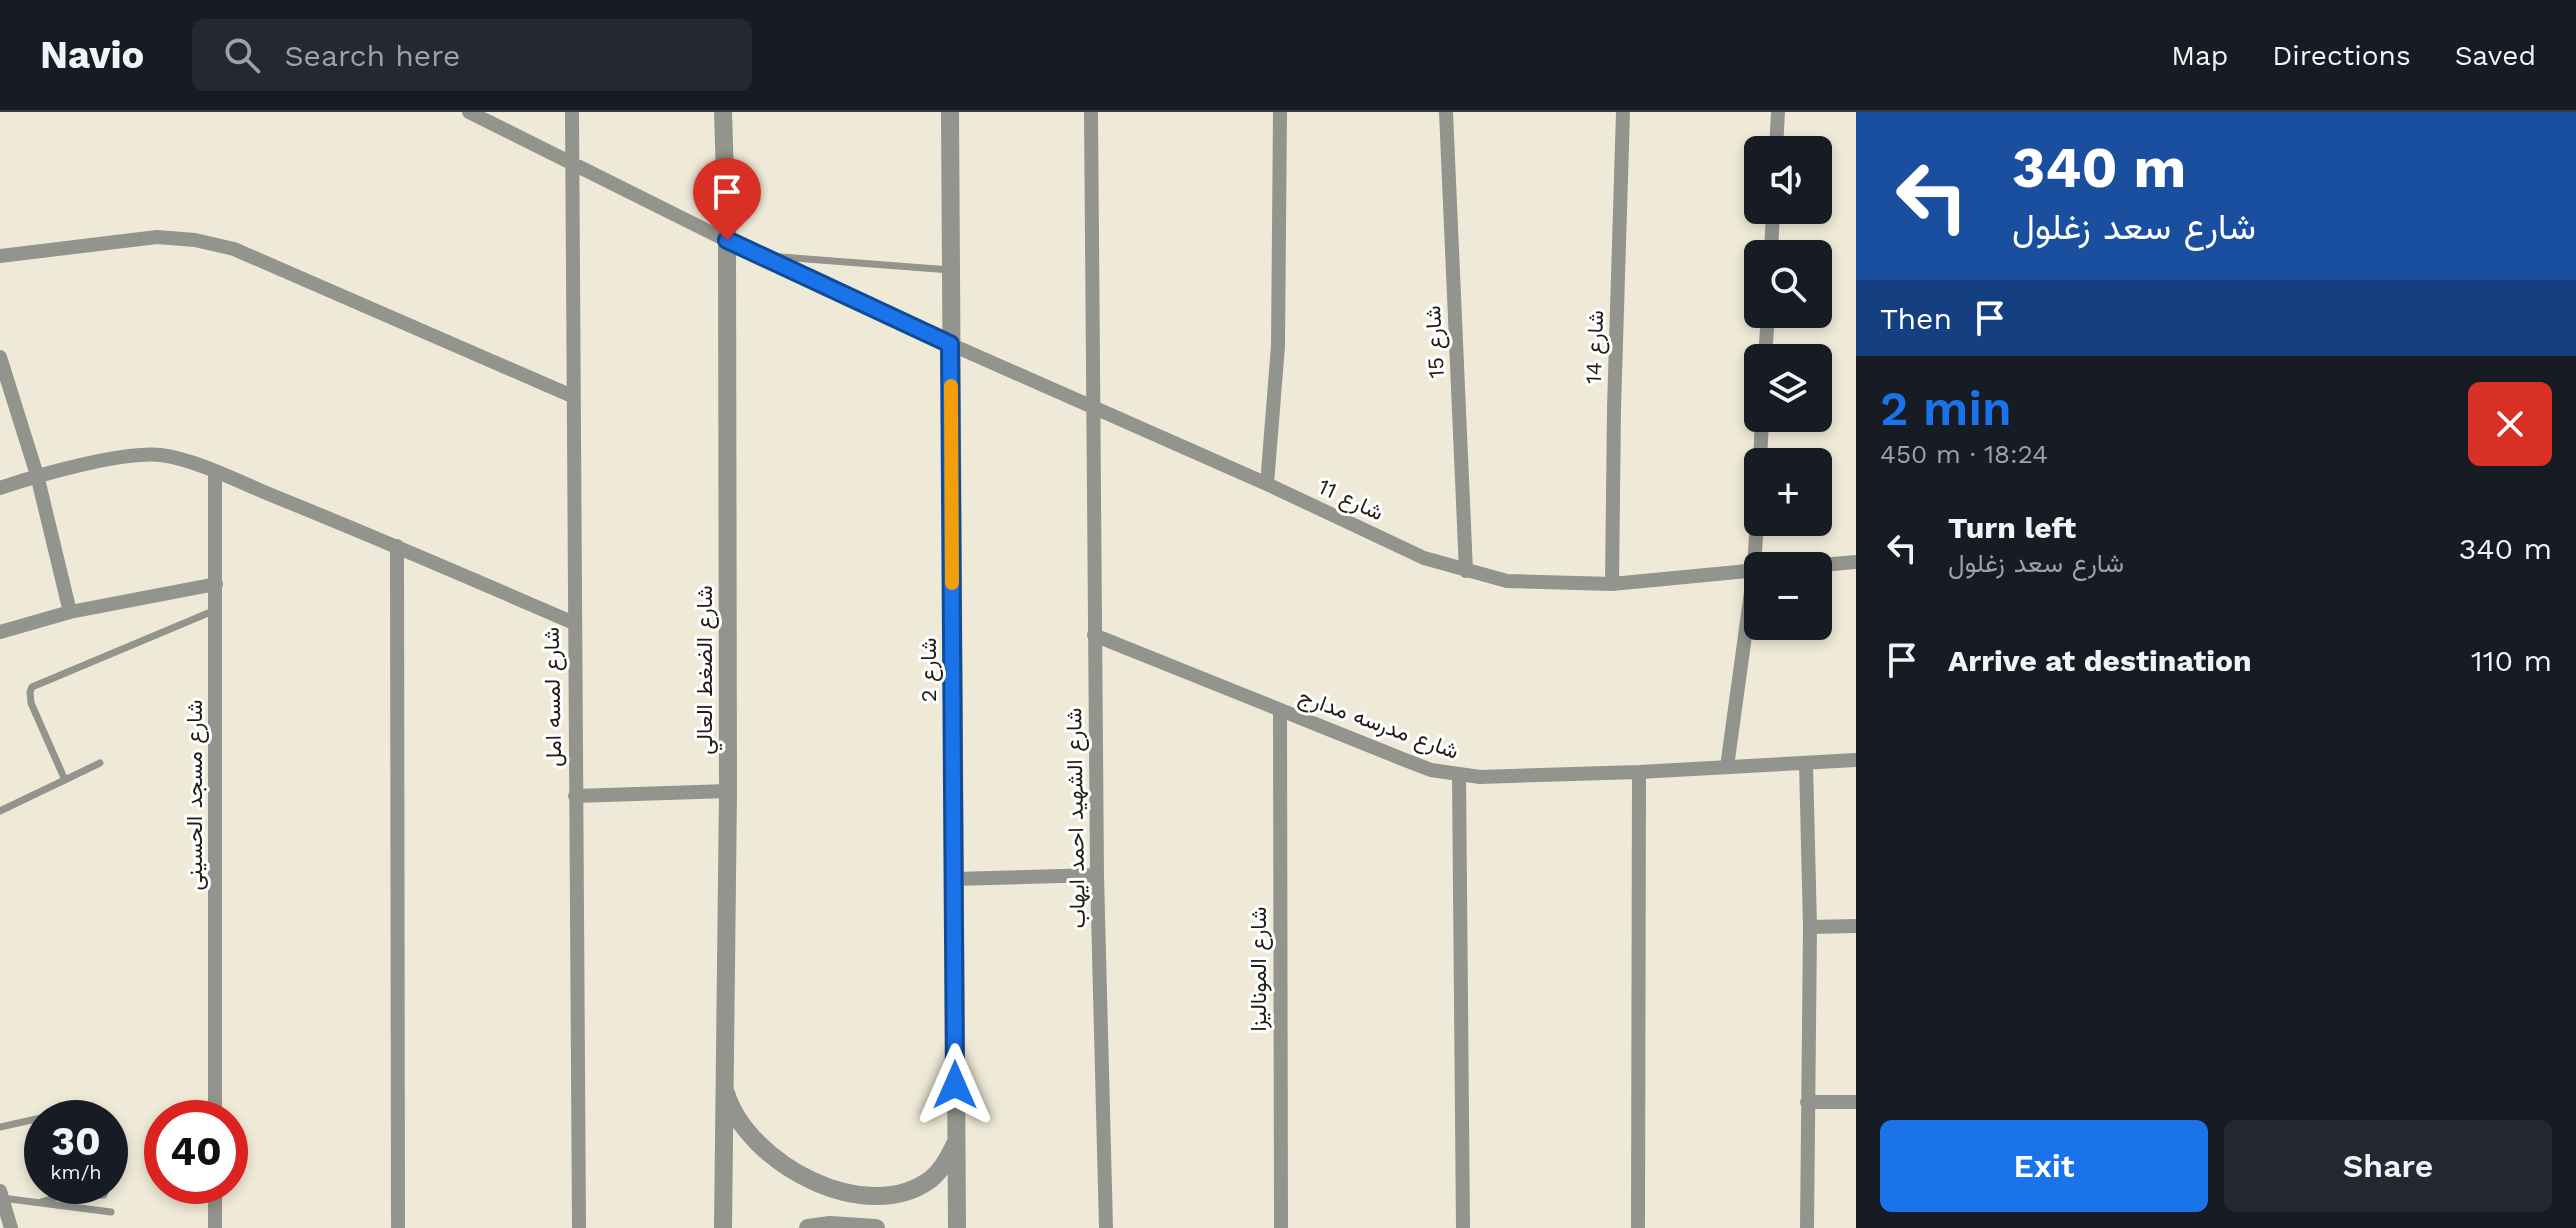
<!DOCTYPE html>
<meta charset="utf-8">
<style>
body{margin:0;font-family:"Work Sans",Vazirmatn,sans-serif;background:#242831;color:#f1f3f6;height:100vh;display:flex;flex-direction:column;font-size:30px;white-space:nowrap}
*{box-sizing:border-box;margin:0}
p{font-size:26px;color:#9ea1a6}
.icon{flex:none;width:44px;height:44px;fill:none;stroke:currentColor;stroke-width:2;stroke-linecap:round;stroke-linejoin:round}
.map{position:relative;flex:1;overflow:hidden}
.details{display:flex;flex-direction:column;background:#171b24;width:720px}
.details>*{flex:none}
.top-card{background:#1a4fa0;color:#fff;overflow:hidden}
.controls{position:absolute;left:1744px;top:24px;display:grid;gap:16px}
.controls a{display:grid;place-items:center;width:88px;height:88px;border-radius:12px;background:#171b24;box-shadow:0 4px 12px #0003;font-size:40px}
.speed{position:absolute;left:24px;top:988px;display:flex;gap:16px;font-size:40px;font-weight:700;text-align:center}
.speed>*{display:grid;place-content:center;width:104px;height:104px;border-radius:50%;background:#171b24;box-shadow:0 4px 12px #0003;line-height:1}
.speed small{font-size:20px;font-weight:400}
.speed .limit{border:12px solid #d22;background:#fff;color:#111}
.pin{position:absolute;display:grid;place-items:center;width:68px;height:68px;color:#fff;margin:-82px -34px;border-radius:50% 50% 50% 0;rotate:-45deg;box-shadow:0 0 8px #0007}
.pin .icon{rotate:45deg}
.me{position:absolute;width:88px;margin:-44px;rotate:0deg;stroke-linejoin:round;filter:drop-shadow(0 0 6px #0008)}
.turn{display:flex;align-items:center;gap:28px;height:168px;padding:0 24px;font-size:36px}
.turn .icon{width:104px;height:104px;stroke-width:2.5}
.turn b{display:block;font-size:56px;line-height:68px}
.then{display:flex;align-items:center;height:76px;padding:0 24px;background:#0003;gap:16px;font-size:30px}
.round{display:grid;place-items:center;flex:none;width:84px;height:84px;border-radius:12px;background:#242831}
.head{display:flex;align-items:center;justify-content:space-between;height:136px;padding:0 24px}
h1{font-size:48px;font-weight:600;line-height:60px;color:#1a73e8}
.action{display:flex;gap:16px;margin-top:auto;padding:16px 24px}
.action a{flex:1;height:92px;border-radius:12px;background:#1a73e8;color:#fff;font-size:32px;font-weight:600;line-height:92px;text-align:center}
.action a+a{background:#242831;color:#f1f3f6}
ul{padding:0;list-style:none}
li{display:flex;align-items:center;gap:24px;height:112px;padding:0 24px}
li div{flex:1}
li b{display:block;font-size:30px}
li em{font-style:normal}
header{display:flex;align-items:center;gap:48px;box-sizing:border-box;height:112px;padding:0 40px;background:#171b24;border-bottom:2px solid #363941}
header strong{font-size:38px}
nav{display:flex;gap:44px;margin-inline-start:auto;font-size:28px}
.search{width:560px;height:72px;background:#242831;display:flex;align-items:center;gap:20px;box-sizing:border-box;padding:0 28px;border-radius:12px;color:#9ea1a6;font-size:30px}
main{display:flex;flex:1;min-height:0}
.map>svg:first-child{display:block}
</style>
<header>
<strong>Navio</strong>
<div class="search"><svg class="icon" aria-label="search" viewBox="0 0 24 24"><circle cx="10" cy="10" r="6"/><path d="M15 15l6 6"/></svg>Search here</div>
<nav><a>Map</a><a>Directions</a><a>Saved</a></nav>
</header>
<main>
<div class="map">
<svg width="1856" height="1116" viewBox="0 0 1856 1116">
<rect width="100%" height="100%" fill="#efead7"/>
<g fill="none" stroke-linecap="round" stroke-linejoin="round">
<!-- service -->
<path stroke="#92948d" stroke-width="7" d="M768 144 950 158
M65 668 31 591 30 580 32 575 213 499
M0 699 100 651
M0 1015 81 997 88 1001 90 1006
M2 1086 111 1100
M41 1090 60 1084 104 1083 107 1074"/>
<!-- minor -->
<path stroke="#92948d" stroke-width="14" d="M469 0 758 144 950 232 1267 372 1424 446 1507 469 1612 472 1758 458
M572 0 579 1116
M1091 0 1097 763 1106 1116
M1446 0 1466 459
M1776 38 1778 0
M1771 142 1773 98
M0 144 157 125 195 128 234 137 572 284
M0 245 37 363 70 500
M1765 246 1768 202
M1760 350 1762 306
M215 361V1006
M1267 372 1278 234 1280 0
M0 376C38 363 122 339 161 343 199 348 245 373 281 387 380 427 477 469 574 511
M397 434 398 1116
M1810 454 1856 450
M1612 472 1614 297 1623 0
M0 520 70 500 216 472
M1094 523 1405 648 1431 658 1480 665 1639 660 1856 648
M1280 598 1281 1116
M1806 651 1810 815 1807 1116
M1727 655 1754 458 1758 389
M1459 663 1463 1116
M575 684 728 679
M954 767 1097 763
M1810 815 1856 814
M1807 990H1856
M0 1079 11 1116
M215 1116V1074
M1638 1116 1639 660"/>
<!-- tertiary -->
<path stroke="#92948d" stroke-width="18" d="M950 0 957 1116
M726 981C747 1051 866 1116 931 1067 942 1058 949 1045 955 1032
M723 1116 728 679 727 128 723 0
M808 1116 830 1113 876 1116"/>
</g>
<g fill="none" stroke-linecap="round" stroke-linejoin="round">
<defs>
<path id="route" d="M727 128 950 232 955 973"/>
</defs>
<!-- route casing -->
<use href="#route" stroke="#114b97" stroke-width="20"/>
<!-- route -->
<use href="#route" stroke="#1a73e8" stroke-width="14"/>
<!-- slow -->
<path stroke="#f59e0b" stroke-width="14" d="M951 274 952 471"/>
</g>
<g text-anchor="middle" stroke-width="6" stroke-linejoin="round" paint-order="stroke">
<!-- street labels -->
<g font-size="22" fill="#1f1d16" stroke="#fff">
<text transform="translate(1434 230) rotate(-93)" y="8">شارع 15</text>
<text transform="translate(1594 235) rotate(-88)" y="8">شارع 14</text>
<text transform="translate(1351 387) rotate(25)" y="8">شارع 11</text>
<text transform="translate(704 558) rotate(-90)" y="8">شارع الضغط العالي</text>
<text transform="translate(928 558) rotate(-90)" y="8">شارع 2</text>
<text transform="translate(552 585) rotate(-91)" y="8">شارع لمسه امل</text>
<text transform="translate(1379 611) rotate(20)" y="8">شارع مدرسه مدارج</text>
<text transform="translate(194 683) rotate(-90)" y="8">شارع مسجد الحسينى</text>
<text transform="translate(1075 706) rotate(-91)" y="8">شارع الشهيد احمد ايهاب</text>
<text transform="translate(1258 857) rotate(-90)" y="8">شارع الموناليزا</text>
</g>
</g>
</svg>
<div class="controls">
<a><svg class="icon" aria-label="sound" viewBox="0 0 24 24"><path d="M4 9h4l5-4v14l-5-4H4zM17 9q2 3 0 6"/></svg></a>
<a><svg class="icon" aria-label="search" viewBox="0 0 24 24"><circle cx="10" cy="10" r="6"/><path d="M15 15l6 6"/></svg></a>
<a><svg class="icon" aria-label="layers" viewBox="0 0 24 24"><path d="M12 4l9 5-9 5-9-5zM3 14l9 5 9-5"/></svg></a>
<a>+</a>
<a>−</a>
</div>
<div class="speed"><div>30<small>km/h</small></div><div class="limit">40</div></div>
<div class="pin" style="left:727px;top:128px;background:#d93025"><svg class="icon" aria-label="arrive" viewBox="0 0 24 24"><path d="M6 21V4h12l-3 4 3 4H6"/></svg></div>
<svg class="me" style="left:955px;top:973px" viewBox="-20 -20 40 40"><path d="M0-17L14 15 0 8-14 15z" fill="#1a73e8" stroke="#fff" stroke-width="4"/></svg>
</div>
<section class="details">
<div class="top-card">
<div class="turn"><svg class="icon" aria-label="left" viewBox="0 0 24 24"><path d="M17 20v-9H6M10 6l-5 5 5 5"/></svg><div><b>340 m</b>شارع سعد زغلول</div></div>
<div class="then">Then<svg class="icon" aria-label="arrive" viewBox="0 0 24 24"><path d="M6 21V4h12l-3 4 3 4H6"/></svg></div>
</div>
<div class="head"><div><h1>2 min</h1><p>450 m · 18:24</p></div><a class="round" style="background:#d93025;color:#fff"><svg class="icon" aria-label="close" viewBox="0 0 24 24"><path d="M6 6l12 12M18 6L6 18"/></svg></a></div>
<ul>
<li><svg class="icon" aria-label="left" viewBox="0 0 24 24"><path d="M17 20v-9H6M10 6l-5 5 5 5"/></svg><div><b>Turn left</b><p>شارع سعد زغلول</p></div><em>340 m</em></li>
<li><svg class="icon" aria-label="arrive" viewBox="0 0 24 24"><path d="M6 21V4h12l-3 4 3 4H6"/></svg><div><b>Arrive at destination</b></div><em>110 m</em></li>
</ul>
<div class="action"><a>Exit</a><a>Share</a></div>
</section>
</main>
